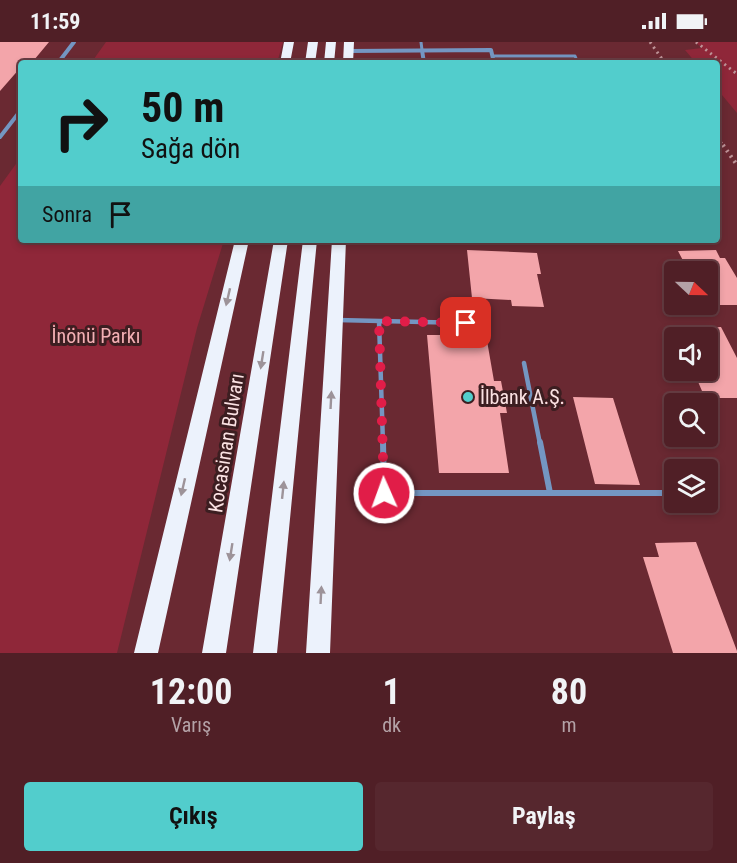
<!DOCTYPE html>
<html lang="tr">
<meta charset="utf-8">
<style>
body{margin:0;font-family:"Roboto Condensed",sans-serif;background:#56272e;color:#f1f3f6;height:100vh;display:flex;flex-direction:column;font-size:22px;white-space:nowrap}
*{box-sizing:border-box;margin:0}
p{font-size:20px;color:#b4a2a7}
.icon{flex:none;width:33px;height:33px;fill:none;stroke:currentColor;stroke-width:2;stroke-linecap:round;stroke-linejoin:round}
.map{position:relative;height:611px;overflow:hidden}
.panel{display:flex;flex-direction:column;background:#501f26;flex:1}
.panel>*{flex:none}
.hud{position:absolute;left:18px;top:18px;width:702px;height:183px;border-radius:6px;box-shadow:0 3px 9px #0003,0 0 0 2px #673d43;background:#52cdcc;color:#111;overflow:hidden}
.needle{width:39px;rotate:112deg}
.buttons{position:absolute;left:664px;top:219px;display:grid;gap:12px}
.buttons a{display:grid;place-items:center;width:54px;height:54px;border-radius:6px;background:#501f26;box-shadow:0 3px 9px #0003,0 0 0 2px #673d43;font-size:30px}
.pin{position:absolute;display:grid;place-items:center;width:51px;height:51px;color:#fff;margin:-26px;border-radius:12px;box-shadow:0 3px 9px #0006}
.me{position:absolute;width:66px;margin:-33px;rotate:358deg;stroke-linejoin:round;filter:drop-shadow(0 0 4px #0008)}
.turn{display:flex;align-items:center;gap:21px;height:126px;padding:0 24px;font-size:27px}
.turn .icon{width:78px;height:78px;stroke-width:2.5}
.turn b{display:block;font-size:42px;line-height:51px}
.then{display:flex;align-items:center;height:57px;padding:0 24px;background:#0003;gap:12px;font-size:22px}
.eta{display:flex;justify-content:space-evenly;align-items:center;height:102px;text-align:center}
.eta b{font-size:36px;font-weight:700;line-height:42px}
.action{display:flex;gap:12px;margin-top:auto;padding:12px 24px}
.action a{flex:1;height:69px;border-radius:6px;background:#52cdcc;color:#111;font-size:24px;font-weight:700;line-height:69px;text-align:center}
.action a+a{background:#56272e;color:#f1f3f6}
.status{display:flex;justify-content:space-between;align-items:center;height:42px;padding:0 30px;background:#501f26;direction:ltr}
.status svg{height:16px;fill:currentColor}
.map>svg:first-child{display:block}
</style>
<div class="status"><b>11:59</b><svg viewBox="0 0 49 12"><path d="M0 12V9h3v3zM5 12V6h3v6zM10 12V3h3v9zM15 12V0h3v12zM26 1h20v11H26zM47 4h2v5h-2z"/></svg></div>
<div class="map">
<svg width="737" height="611" viewBox="0 0 737 611">
<rect width="100%" height="100%" fill="#6a2932"/>
<!-- green -->
<path fill="#8f2739" d="M106 0H283L277 21H91Z
M695 0H737V71L717 47V21H696L685 8 702 6Z
M21 115V198H224L197 286 117 611H0V144Z"/>
<!-- building -->
<path fill="#f3a5aa" d="M0 0H49L34 18 21 21V25L0 49Z
M467 208 537 211 541 232H537L544 265 512 264 511 258 472 256Z
M716 208 720 216H725L737 236V263H706L708 230H689L678 209Z
M721 285 737 316V356H705L693 328H708V296H678L673 286Z
M427 293H486L494 339H501L507 371H500L509 431H439Z
M573 355 613 356 640 443 595 442Z
M696 500 737 609V611H673L643 515H659L655 501Z"/>
<g fill="none" stroke-linecap="round" stroke-linejoin="round">
<!-- service-far2 -->
<path stroke="#7496c2" stroke-width="3" d="M421 0 422 8
M493 14H575L578 21"/>
<!-- service-far1 -->
<path stroke="#7496c2" stroke-width="4.5" d="M337 278 466 281
M379 279 383 402
M524 321 540 402"/>
<!-- service -->
<path stroke="#7496c2" stroke-width="6" d="M383 400 384 451H675
M540 400 550 451"/>
<!-- minor -->
<path stroke="#7496c2" stroke-width="4" d="M422 8 424 21
M349 9 491 8 494 21
M58 21 74 0
M0 95 21 68"/>
<!-- trunk -->
<path fill="#ecf2fc" fill-rule="evenodd" d="M284 0H294L290 21H280Z
M308 0H318L315 21H305Z
M326 0H336L334 21H324Z
M344 0H354L353 21H343Z
M235 198H249L158 611H134Z
M274 198H288L226 611H202Z
M303 198H317L277 611H253Z
M332 198H346L330 611H306Z"/>
<!-- rail-far1 -->
<path stroke="#bd9397" stroke-width="3" stroke-dasharray="2 4" stroke-linecap="butt" d="M650 0 665 21
M696 0 737 32
M717 95 724 105"/>
<!-- rail -->
<path stroke="#bd9397" stroke-width="4" stroke-dasharray="2 4.5" stroke-linecap="butt" d="M723 103 737 123"/>
</g>
<!-- one-way arrows -->
<defs><path id="oneway-solid" d="M-6-.8H1V-3.2L6.5 0L1 3.2V.8H-6Z" transform="scale(1.5)"/></defs>
<g fill="#9d9399">
<use href="#oneway-solid" transform="translate(228 255) rotate(103)"/>
<use href="#oneway-solid" transform="translate(262 318) rotate(99)"/>
<use href="#oneway-solid" transform="translate(331 358) rotate(-87)"/>
<use href="#oneway-solid" transform="translate(183 445) rotate(103)"/>
<use href="#oneway-solid" transform="translate(283 448) rotate(-84)"/>
<use href="#oneway-solid" transform="translate(231 510) rotate(99)"/>
<use href="#oneway-solid" transform="translate(321 553) rotate(-87)"/>
</g>
<g fill="none" stroke-linecap="round" stroke-linejoin="round">
<!-- route -->
<path stroke="#e11d48" stroke-width="10" stroke-dasharray="0 18" d="M384 451 379 279 466 281"/>
</g>
<!-- markers -->
<circle fill="#52cdcc" stroke="#3c1e21" stroke-width="2" cx="468" cy="355" r="6"/>
<g text-anchor="middle" stroke-width="6" stroke-linejoin="round" paint-order="stroke">
<!-- park labels -->
<g font-size="20" fill="#f3afb4" stroke="#3c1e21">
<text x="96" y="301">İnönü Parkı</text>
</g>
<!-- poi labels -->
<g font-size="20" fill="#fbe2e3" stroke="#3c1e21" text-anchor="start">
<text x="480" y="362">İlbank A.Ş.</text>
</g>
<!-- street labels -->
<g font-size="20" fill="#fbe2e3" stroke="#3c1e21">
<text transform="translate(226 401) rotate(-81)" y="7">Kocasinan Bulvarı</text>
</g>
</g>
</svg>
<div class="buttons">
<a><svg class="needle" viewBox="-14 -14 28 28"><path d="M0-13l5 13h-10z" fill="#e53935"/><path d="M0 13l5-13h-10z" fill="#b4a2a7"/></svg></a>
<a><svg class="icon" aria-label="sound" viewBox="0 0 24 24"><path d="M4 9h4l5-4v14l-5-4H4zM17 9q2 3 0 6"/></svg></a>
<a><svg class="icon" aria-label="search" viewBox="0 0 24 24"><circle cx="10" cy="10" r="6"/><path d="M15 15l6 6"/></svg></a>
<a><svg class="icon" aria-label="layers" viewBox="0 0 24 24"><path d="M12 4l9 5-9 5-9-5zM3 14l9 5 9-5"/></svg></a>
</div>
<div class="pin" style="left:466px;top:281px;background:#d93025"><svg class="icon" aria-label="arrive" viewBox="0 0 24 24"><path d="M6 21V4h12l-3 4 3 4H6"/></svg></div>
<svg class="me" style="left:384px;top:451px" viewBox="-20 -20 40 40"><circle r="17" fill="#e11d48" stroke="#fff" stroke-width="3"/><path d="M0-11L8 9 0 5-8 9z" fill="#fff"/></svg>
<div class="hud">
<div class="turn"><svg class="icon" aria-label="right" viewBox="0 0 24 24"><path d="M7 20v-9h11M14 6l5 5-5 5"/></svg><div><b>50 m</b>Sağa dön</div></div>
<div class="then">Sonra<svg class="icon" aria-label="arrive" viewBox="0 0 24 24"><path d="M6 21V4h12l-3 4 3 4H6"/></svg></div>
</div>
</div>
<section class="panel">
<div class="eta">
<div><b>12:00</b><p>Varış</p></div>
<div><b>1</b><p>dk</p></div>
<div><b>80</b><p>m</p></div>
</div>
<div class="action"><a>Çıkış</a><a>Paylaş</a></div>
</section>
